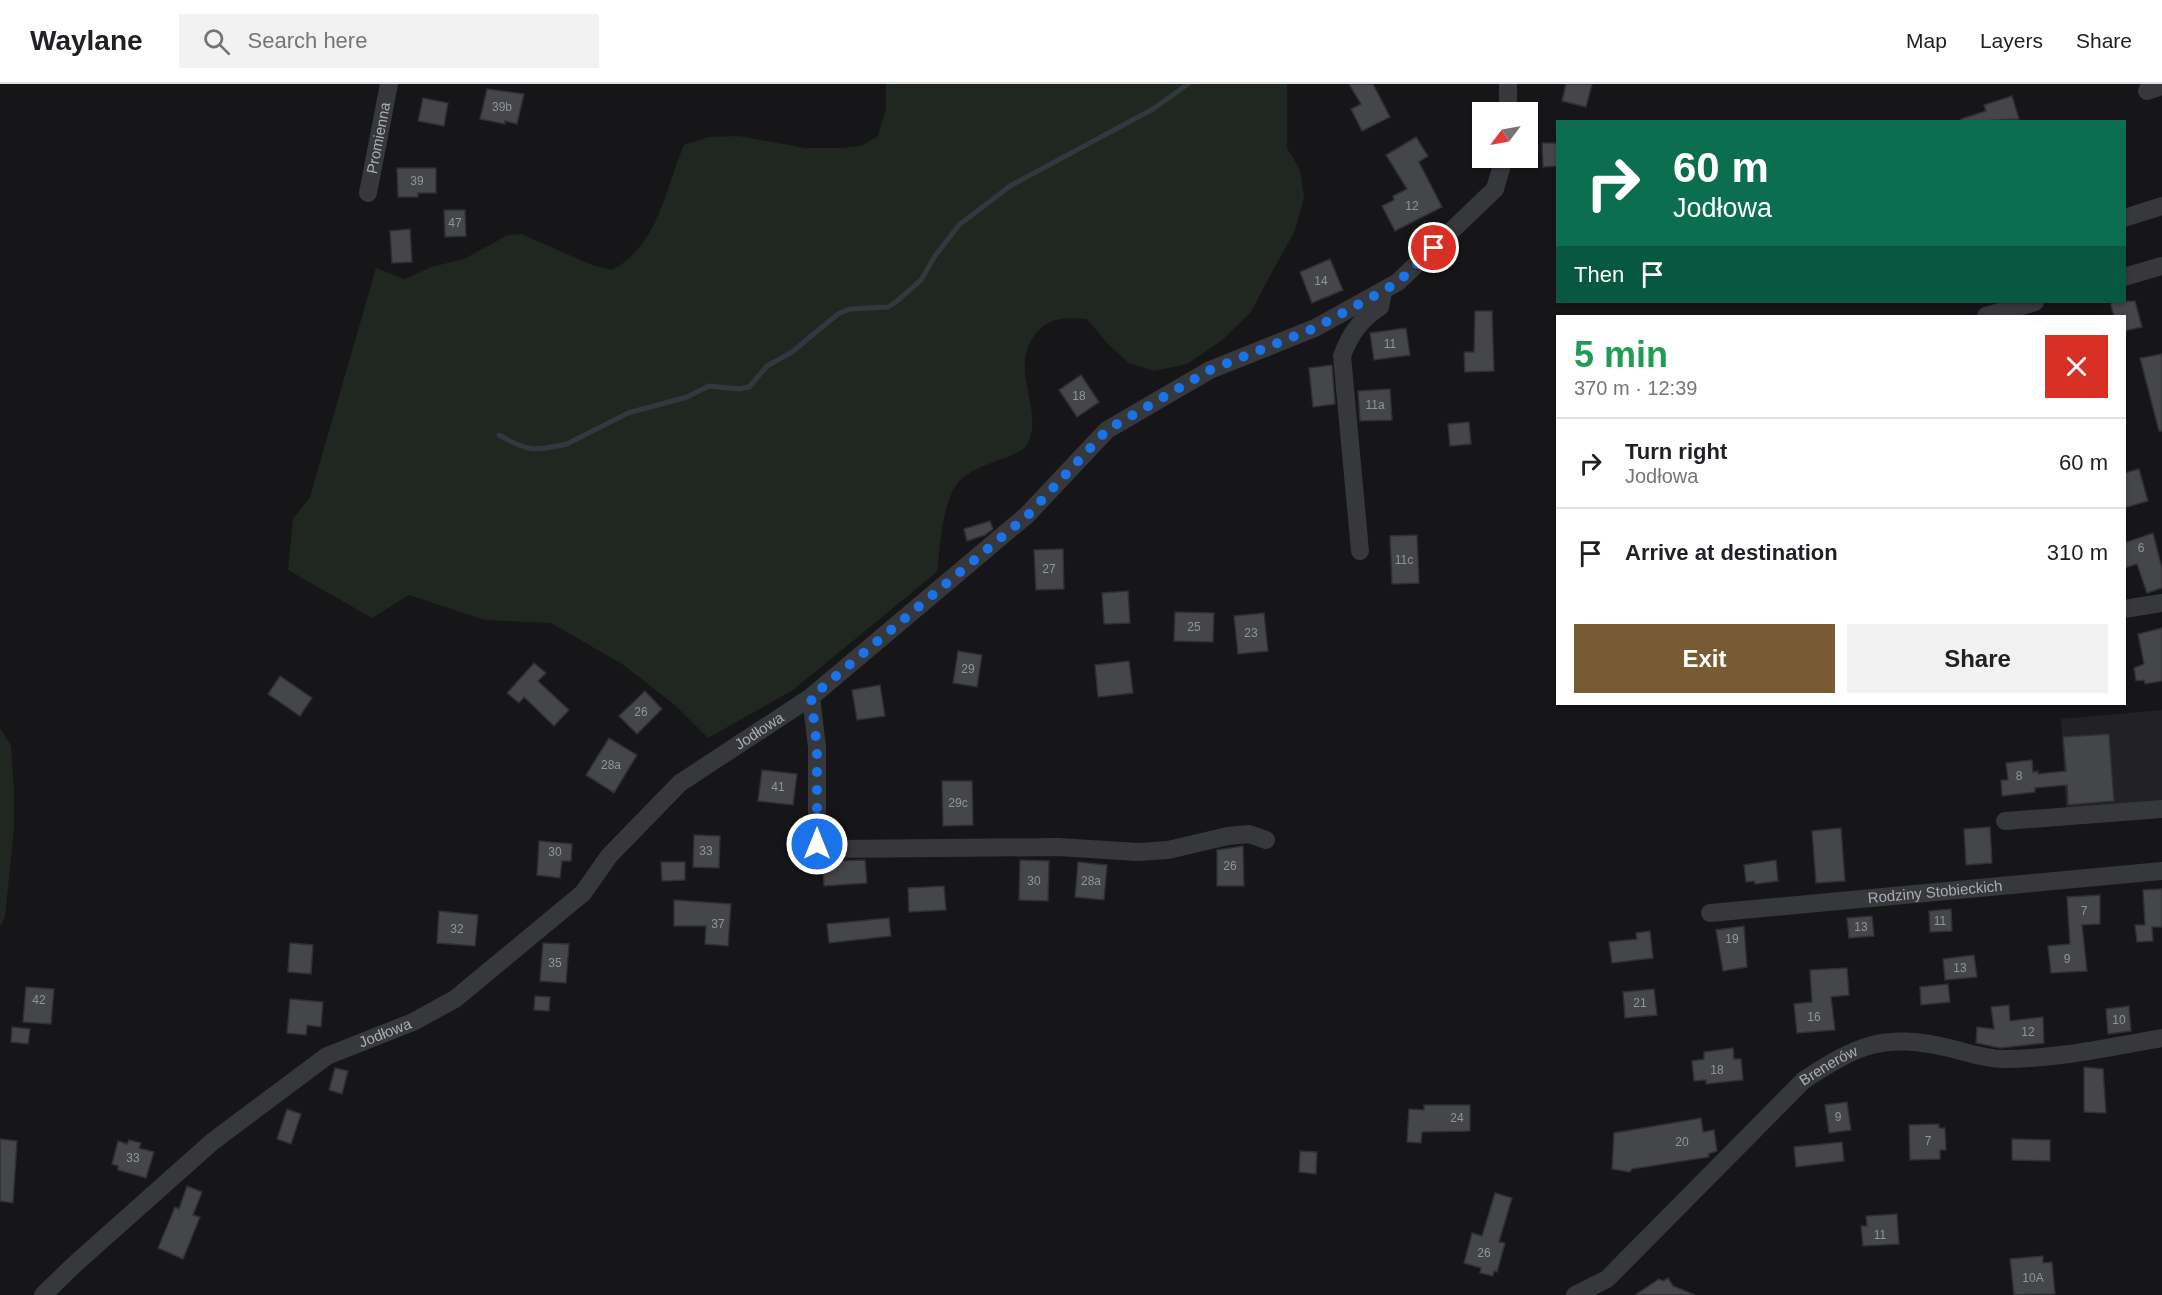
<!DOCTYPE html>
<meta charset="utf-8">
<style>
body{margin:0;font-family:Arial,sans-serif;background:#f2f2f2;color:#202124;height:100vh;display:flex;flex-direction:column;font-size:22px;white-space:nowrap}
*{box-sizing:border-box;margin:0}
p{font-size:20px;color:#757577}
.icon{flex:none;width:33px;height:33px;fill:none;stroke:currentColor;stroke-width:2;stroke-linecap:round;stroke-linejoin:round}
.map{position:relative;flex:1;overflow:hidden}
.side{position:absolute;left:1556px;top:231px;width:570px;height:390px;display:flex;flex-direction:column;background:#fff;border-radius:0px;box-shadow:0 2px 4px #0004}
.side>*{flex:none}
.top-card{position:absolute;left:1556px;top:36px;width:570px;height:183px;border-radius:0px;box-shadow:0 2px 4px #0004;background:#0b6e4f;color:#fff;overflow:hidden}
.needle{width:39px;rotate:238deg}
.fabs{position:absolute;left:1472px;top:18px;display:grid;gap:12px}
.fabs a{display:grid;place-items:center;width:66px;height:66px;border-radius:0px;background:#fff;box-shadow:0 2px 4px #0004;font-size:30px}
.pin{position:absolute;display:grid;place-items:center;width:51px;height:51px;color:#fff;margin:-26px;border:3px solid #fff;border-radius:50%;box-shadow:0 2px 6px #0007}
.me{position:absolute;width:66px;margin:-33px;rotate:0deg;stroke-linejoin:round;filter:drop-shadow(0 0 4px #0008)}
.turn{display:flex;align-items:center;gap:21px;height:126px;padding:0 18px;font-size:27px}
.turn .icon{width:78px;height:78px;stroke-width:2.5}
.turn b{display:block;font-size:42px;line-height:51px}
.then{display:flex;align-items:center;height:57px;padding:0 18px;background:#0003;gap:12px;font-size:22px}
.round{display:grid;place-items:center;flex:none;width:63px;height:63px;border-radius:0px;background:#f2f2f2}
.head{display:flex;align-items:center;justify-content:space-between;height:102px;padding:0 18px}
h1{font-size:36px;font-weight:800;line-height:45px;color:#1e9e55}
.primary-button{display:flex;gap:12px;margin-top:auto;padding:12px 18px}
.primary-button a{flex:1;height:69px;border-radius:0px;background:#785b32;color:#fff;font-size:24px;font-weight:800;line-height:69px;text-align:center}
.primary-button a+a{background:#f2f2f2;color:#202124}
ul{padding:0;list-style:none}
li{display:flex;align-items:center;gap:18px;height:90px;padding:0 18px;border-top:2px solid #e0e0e0}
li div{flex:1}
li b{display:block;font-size:22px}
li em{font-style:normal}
header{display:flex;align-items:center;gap:36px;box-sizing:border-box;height:84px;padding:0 30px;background:#fff;border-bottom:2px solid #e0e0e0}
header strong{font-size:28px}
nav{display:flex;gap:33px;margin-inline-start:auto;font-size:21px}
.search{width:420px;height:54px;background:#f2f2f2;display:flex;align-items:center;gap:15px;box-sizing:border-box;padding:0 21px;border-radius:0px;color:#757577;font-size:22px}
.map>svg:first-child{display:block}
</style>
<header>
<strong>Waylane</strong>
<div class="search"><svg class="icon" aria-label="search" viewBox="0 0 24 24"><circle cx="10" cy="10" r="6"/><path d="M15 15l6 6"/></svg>Search here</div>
<nav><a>Map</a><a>Layers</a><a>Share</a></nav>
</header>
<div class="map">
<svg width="2162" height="1211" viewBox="0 0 2162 1211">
<rect width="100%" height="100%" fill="#161618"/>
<!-- built -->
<path fill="#222224" d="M2162 626V720L2066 730 2061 635Z"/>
<!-- green -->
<path fill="#202721" d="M886 0H1287V64L1300 86 1304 114 1295 146 1250 229 1221 257 1187 280 1154 287 1129 279 1108 260 1087 235C1065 233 1047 233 1034 252 1009 286 1044 324 1028 359 1021 376 971 377 955 403 942 424 940 463 937 488L793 606 708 654 675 621 622 580 551 539 485 536 409 511 372 534 288 486 293 435 310 413 376 184 405 195 431 183 464 175 508 151 521 150 592 181 612 186C659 161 665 105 684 61L708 53 739 52 805 64H841L861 62 878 52 886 24Z
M0 644 11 662 14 708V744L5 833 0 842Z"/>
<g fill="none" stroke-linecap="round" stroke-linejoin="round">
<!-- stream -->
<path stroke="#30393f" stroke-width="5" d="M499 351C528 368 533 367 567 360L628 329 687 313 709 302 739 305 749 303 767 282 792 268 838 230 850 225 888 223 896 218 921 196 935 172 959 141 1010 102 1153 25 1188 0"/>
</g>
<!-- building -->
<path fill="#45464a" stroke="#303033" stroke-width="1.5" d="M1349 0H1373L1390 33 1362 47 1351 25 1361 20Z
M1566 0H1592L1586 23 1562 17Z
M487 5 524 10 517 40 505 37V40L480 35Z
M2012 12 2019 35 1962 38 1961 35 1986 27 1984 21Z
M423 14 448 19 444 42 418 37Z
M1416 53 1428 72 1419 78 1442 123 1395 147 1382 122 1394 116 1393 112 1407 105 1386 71Z
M1542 59H1557V82L1543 83Z
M397 84H436V109H418V113H398Z
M444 126H465L466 152 445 153Z
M410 145 412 178 392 179 390 147Z
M1330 175 1343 206 1312 219 1300 188Z
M2135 217 2142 243 2124 247V232H2114L2110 218Z
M1475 227H1492L1494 287 1465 288 1464 268H1474Z
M1406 244 1410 271 1374 276 1370 249Z
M2162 270V347H2159L2140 274Z
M1332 281 1335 320 1313 323 1309 284Z
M1081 291 1099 318 1077 333 1059 306Z
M1390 305 1392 336 1360 337 1358 307Z
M1469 338 1471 360 1450 362 1448 340Z
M2139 385 2148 417 2124 424V389Z
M990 437 993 445 985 451 967 457 964 445Z
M2153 449 2162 484V504L2147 509 2137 480 2124 484V459Z
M1417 451 1419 499 1392 500 1390 452Z
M1063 465 1064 505 1036 506 1034 466Z
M1128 507 1130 539 1104 540 1102 509Z
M1175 528 1214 529 1213 558 1174 557Z
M1264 529 1268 567 1238 570 1234 532Z
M2162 544V597L2145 600 2144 596 2136 597 2134 584 2144 580 2138 550Z
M958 567 982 571 977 603 953 599Z
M1129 577 1133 609 1098 613 1095 581Z
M534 579 546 589 538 597 569 626 554 642 524 613 519 619 507 609Z
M280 592 312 614 300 632 268 610Z
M880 601 885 632 857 636 852 606Z
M645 607 662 625 637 650 619 632Z
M2109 650 2114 717 2068 721 2067 701 2035 704V708L2002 712 2001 696H2008L2006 679 2032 676 2033 688 2038 687V690L2066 687 2063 653Z
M609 654 637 671 614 709 586 691Z
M762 686 797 690 793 721 758 717Z
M942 697H972L973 741 943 742Z
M1990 743 1992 779 1966 781 1964 745Z
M1841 744 1845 797 1816 799 1812 747Z
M694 751 720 752 719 784 693 783Z
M539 757 572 760 571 777H562L560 794 537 791Z
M1243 762 1244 802H1217V766Z
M865 776 867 799 824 802 823 777Z
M1020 776 1049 777 1048 817 1019 816Z
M1776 776 1778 797 1755 800 1754 797 1746 798 1744 781Z
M661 778H685V796L662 797Z
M1078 778 1107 781 1104 816 1075 813Z
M944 802 946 826 909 828 908 804Z
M2162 805V843H2152L2153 857 2137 858 2135 841H2145L2143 806Z
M2100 811V840L2082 841 2087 887 2051 889 2048 862 2070 860 2067 813Z
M674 816 731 820 728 862 705 860 706 842H674Z
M1951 825 1952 847 1930 848 1929 827Z
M439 827 478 831 475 862 437 859Z
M1872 832 1874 852 1849 854 1847 834Z
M889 834 891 852 829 859 827 840Z
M1744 842 1747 883 1723 887 1716 846Z
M1650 847 1653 874 1612 879 1609 858 1637 855 1636 849Z
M290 859 313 861 311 890 288 888Z
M543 859 569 860 566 899 540 897Z
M1974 871 1977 893 1945 896 1943 875Z
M1847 884 1849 911 1831 913 1835 946 1797 949 1794 920 1812 918 1810 886Z
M1948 900 1950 918 1921 921 1920 903Z
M26 903 54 905 51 940 23 938Z
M1654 905 1657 931 1625 934 1623 908Z
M535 912 550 913 549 927 534 926Z
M290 915 323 918 321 943 307 941 306 951 287 949Z
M2009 921 2010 937 2043 933 2044 959 2000 964 1976 959 1977 943 1994 945 1991 923Z
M2129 922 2131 947 2108 950 2106 925Z
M12 943 30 945 28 960 11 958Z
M1733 964 1734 975H1741L1743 996 1706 1000V996L1694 997 1692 977 1704 975V968Z
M2084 983 2103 985 2106 1029 2084 1028Z
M335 984 348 987 342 1010 329 1006Z
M1847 1018 1851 1046 1829 1049 1825 1021Z
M1424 1021H1470V1047L1422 1048 1421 1059 1407 1058 1409 1025 1424 1026Z
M287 1025 301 1030 291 1060 277 1055Z
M1701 1034 1703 1048 1714 1046 1717 1067 1708 1070 1709 1073 1632 1085 1630 1088 1612 1085 1614 1049Z
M1939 1040V1044H1945L1946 1066H1940V1075L1910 1076 1909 1041Z
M0 1055 17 1057 13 1119 0 1117Z
M2012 1055 2050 1056V1077L2012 1076Z
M129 1056 141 1059 139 1064 154 1068 146 1094 118 1086V1082L112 1080 118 1057 127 1060Z
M1842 1058 1844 1077 1796 1083 1794 1063Z
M1300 1067 1317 1068 1316 1090 1299 1088Z
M187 1102 202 1108 193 1131 200 1133 183 1175 158 1164 175 1123 179 1125Z
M1495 1109 1512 1114 1499 1158 1505 1159 1497 1188 1494 1187 1493 1192 1480 1189 1481 1184 1464 1179 1472 1149 1482 1152Z
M1897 1130 1899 1160 1863 1162 1861 1142H1867L1866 1132Z
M2043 1172V1179L2052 1178 2055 1210 2014 1211 2010 1175Z
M1668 1194 1673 1202 1695 1211H1635L1659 1195 1663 1197Z"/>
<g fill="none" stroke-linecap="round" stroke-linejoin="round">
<!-- minor -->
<g stroke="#37383c" stroke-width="18">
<path d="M1508 0V28"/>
<path d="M2147 7 2162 2"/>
<path id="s1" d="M368 109 389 0"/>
<path d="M2124 134 2162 122"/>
<path d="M2124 193 2162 182"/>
<path d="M1986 232 2035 218"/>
<path d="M1360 467 1342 272C1350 250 1361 235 1380 223L1383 207"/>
<path d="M2124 525 2162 519"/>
<path d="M811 613 817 663V760L835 765 1058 763 1138 768 1168 766 1228 752 1249 750 1266 756"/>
<path d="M2005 737 2162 725"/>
<path id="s2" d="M1710 829 2162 787"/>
<path id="s3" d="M43 1211 75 1180 212 1058 327 972 413 938 455 915 583 809 609 772 680 699 811 613 1027 431 1107 346 1210 286 1315 244 1398 198 1495 105 1504 74"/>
<path id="s4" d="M1575 1211 1607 1195 1804 996C1859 960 1884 949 1949 964 1966 968 1986 975 2003 975 2057 975 2109 963 2162 954"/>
</g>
</g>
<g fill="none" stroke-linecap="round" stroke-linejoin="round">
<!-- route -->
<path stroke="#1a73e8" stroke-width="10" stroke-dasharray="0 18" d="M817 760V663L811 613 1028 431 1107 346 1210 286 1315 244 1383 207 1398 198 1434 164"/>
</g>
<g text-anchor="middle" stroke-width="6" stroke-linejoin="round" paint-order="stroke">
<!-- number labels -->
<g font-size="12" fill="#90949b">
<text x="502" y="27">39b</text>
<text x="417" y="101">39</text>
<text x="1412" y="126">12</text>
<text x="455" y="143">47</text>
<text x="1321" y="201">14</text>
<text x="1390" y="264">11</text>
<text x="1079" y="316">18</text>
<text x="1375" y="325">11a</text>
<text x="2141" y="468">6</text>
<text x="1404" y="480">11c</text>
<text x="1049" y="489">27</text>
<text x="1194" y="547">25</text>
<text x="1251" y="553">23</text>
<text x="968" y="589">29</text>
<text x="641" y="632">26</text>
<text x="611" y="685">28a</text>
<text x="2019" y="696">8</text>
<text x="778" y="707">41</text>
<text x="958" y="723">29c</text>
<text x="706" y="771">33</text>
<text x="555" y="772">30</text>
<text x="1230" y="786">26</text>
<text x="1034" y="801">30</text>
<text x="1091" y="801">28a</text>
<text x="2084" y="831">7</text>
<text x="1940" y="841">11</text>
<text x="718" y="844">37</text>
<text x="1861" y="847">13</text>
<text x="457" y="849">32</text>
<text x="1732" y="859">19</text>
<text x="2067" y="879">9</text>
<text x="555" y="883">35</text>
<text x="1960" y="888">13</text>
<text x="39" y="920">42</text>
<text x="1640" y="923">21</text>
<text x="1814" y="937">16</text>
<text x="2119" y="940">10</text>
<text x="2028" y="952">12</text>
<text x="1717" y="990">18</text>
<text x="1838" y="1037">9</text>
<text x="1457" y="1038">24</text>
<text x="1928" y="1061">7</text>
<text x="1682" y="1062">20</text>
<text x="133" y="1078">33</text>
<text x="1880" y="1155">11</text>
<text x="1484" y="1173">26</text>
<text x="2033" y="1198">10A</text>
</g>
<!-- street labels -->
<g font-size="15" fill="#a9aeb6" stroke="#111113">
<text dy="5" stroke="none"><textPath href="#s1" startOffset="56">Promienna</textPath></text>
<text dy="5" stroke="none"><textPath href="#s3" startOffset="920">Jodłowa</textPath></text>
<text dy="5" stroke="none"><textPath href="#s2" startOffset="226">Rodziny Stobieckich</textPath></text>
<text dy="5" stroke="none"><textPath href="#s3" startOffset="434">Jodłowa</textPath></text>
<text dy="5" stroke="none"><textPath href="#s4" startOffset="344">Brenerów</textPath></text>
</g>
</g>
</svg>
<div class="fabs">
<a><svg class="needle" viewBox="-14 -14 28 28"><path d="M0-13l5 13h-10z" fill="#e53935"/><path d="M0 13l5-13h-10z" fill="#757577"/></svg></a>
</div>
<div class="pin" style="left:1434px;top:164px;background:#d93025"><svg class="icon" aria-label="arrive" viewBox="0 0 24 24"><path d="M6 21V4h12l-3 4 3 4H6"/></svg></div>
<svg class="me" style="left:817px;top:760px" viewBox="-20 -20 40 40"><circle r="17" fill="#1a73e8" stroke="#fff" stroke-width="3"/><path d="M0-11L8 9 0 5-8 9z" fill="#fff"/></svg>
<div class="top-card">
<div class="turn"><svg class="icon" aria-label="right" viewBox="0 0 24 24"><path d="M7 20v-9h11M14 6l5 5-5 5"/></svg><div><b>60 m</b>Jodłowa</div></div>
<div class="then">Then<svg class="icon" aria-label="arrive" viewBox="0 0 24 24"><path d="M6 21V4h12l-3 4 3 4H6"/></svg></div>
</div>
<section class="side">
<div class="head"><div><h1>5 min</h1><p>370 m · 12:39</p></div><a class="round" style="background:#d93025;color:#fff"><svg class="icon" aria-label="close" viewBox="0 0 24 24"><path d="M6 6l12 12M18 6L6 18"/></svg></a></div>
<ul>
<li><svg class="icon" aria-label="right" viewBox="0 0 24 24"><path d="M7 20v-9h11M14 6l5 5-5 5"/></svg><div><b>Turn right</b><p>Jodłowa</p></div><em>60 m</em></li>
<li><svg class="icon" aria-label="arrive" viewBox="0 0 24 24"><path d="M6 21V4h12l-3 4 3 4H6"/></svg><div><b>Arrive at destination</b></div><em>310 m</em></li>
</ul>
<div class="primary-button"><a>Exit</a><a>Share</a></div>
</section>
</div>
